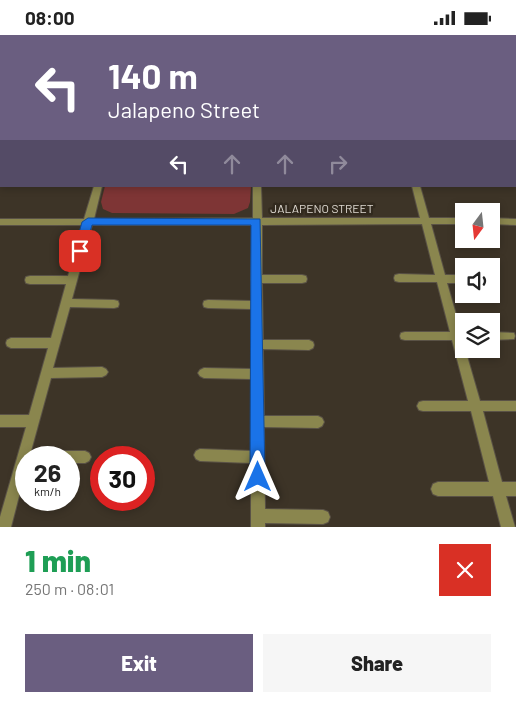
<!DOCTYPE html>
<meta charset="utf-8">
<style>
body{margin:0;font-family:Barlow,sans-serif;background:#f6f6f6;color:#222;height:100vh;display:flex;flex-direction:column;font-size:19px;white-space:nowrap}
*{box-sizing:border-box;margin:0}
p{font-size:16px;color:#767676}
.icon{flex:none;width:28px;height:28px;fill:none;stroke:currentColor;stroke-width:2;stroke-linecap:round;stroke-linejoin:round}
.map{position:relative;height:492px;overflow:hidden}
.panel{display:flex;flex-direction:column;background:#fff;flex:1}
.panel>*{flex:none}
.banner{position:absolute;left:0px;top:0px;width:516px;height:152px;box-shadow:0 2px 8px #0003;background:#6a5e80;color:#fff;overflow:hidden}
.needle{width:32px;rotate:195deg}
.fabs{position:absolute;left:455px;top:168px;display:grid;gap:10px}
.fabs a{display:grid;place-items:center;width:45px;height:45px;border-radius:0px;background:#fff;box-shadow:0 2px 8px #0003;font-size:25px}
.speed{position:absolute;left:15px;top:411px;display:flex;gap:10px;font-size:25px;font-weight:700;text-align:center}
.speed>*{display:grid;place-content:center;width:65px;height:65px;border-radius:50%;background:#fff;box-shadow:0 2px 8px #0003;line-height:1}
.speed small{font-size:12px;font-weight:400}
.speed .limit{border:8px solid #d22;background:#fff;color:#111}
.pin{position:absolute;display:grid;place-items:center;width:42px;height:42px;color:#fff;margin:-21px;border-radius:10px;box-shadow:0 2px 8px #0006}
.me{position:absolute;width:55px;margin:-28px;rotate:0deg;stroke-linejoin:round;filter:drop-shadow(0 0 4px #0008)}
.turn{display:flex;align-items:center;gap:18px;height:105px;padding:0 25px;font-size:22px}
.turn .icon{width:65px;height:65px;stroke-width:2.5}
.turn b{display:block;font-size:35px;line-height:42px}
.lanes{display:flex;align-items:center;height:48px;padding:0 25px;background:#0003;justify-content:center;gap:25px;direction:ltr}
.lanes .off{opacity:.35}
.round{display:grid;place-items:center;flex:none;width:52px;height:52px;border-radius:0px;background:#f6f6f6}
.head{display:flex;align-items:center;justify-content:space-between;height:85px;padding:0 25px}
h1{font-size:30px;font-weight:800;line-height:38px;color:#1e9e55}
.action{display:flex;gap:10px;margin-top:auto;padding:10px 25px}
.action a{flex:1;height:58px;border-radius:0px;background:#6a5e80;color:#fff;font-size:20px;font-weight:800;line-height:58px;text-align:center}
.action a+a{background:#f6f6f6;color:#222}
.status{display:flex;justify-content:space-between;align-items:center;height:35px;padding:0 25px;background:#fff;direction:ltr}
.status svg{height:14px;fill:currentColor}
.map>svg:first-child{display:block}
</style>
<div class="status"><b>08:00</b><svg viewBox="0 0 49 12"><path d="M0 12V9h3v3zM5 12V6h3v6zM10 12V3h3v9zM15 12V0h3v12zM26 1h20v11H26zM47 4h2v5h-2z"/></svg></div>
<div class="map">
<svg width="516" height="492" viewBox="0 0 516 492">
<rect width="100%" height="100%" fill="#3d3427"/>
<!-- green -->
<path fill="#7e3535" d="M105 151H251L250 167 248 173 234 179 112 178 103 174 101 167Z"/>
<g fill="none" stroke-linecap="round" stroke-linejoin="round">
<defs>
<path id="minor" d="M60 0H67L68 1H61Z
M102 0H109L110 1H103Z
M252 0H259L260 1H253Z
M296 0H302V1H296Z
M344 0H350V1H344Z
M392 0H398L399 1H393Z
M440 0H446V1H440Z
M495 0H501L502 1H496Z
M515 0H516V4L515 1H512Z
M515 20H516V24H515Z
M0 28H1V32H0Z
M0 43H1V47H0Z
M515 43H516V49H515Z
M0 67H1V71H0Z
M515 73H516V77H515Z
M0 101H1V106H0Z
M515 104H516V108H515Z
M94 151H102L94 184 253 183V151H261L262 183H420L412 151H420L429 183H464V189H431L445 240H464V248H447L461 297H464V314H465L480 366H516V376H483L502 447H516V461H506L515 492H501L493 461H438L433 459 431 454 433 449 438 447H489L471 376H423L419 375 417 371 419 367 423 366H468L452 305H405L401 304 400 301 401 298 405 297H450L437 247H399L395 246 394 243 395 240 399 239 435 240 422 189 262 190V240H302L306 241 307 244 306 247 302 248H262L263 305H309L313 307 314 310 313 313 309 315 263 314 264 381H318L322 383 324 387 322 391 318 393 264 392 265 474 323 475 328 477 330 482 328 487 323 489 265 488V492H251V428L200 426 196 424 194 420 196 416 200 414 252 416V344L204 343 200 341 198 338 200 335 204 333 252 334V274L208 273 204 272 203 269 204 266 208 265 252 266 251 244 253 190H92L72 264 114 265 118 266 119 269 118 272 114 273 70 272 53 333 102 332 106 334 108 337 106 340 102 342 51 343 31 416H85L89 418 91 422 89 426 85 428H69V422H26V434L11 492H0V482L26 392H0V380H29L48 313H11L7 311 6 308 7 305 11 303H51L66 249H30L26 248 25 245 26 242 30 241H68L83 190H0V184H84Z
M491 183 516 184V190L491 189Z
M491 297 514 298 515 301 514 304 491 305Z"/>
</defs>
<!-- minor casing -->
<use href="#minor" stroke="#5a5246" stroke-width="2"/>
<!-- minor -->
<use href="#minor" fill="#8a864e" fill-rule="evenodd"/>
</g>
<!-- shaded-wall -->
<path fill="#9f928b" d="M158 0H179V1H159Z"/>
<!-- building -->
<path fill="#e3d1c7" stroke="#9f928b" d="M176 0H180L182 1H173Z"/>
<!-- route -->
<path fill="#1a73e8" stroke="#114b97" d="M88 183 260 184 265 442 263 447 258 449 252 447 250 442 251 190H92L85 216 80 220 74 216 82 187Z"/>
<g text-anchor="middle" stroke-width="5" stroke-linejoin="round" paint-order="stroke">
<!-- street labels -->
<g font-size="12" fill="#ded9d1" stroke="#322a1e">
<text x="322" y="178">JALAPENO STREET</text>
</g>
</g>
</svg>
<div class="fabs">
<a><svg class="needle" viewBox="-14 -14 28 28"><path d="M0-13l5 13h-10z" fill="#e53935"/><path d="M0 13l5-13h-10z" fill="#767676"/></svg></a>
<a><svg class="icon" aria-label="sound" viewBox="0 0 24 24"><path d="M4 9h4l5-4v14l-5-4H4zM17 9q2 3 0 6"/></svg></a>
<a><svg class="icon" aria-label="layers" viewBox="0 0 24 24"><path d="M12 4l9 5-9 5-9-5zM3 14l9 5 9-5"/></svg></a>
</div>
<div class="speed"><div>26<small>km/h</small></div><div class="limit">30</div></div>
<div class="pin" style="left:80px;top:216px;background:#d93025"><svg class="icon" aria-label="arrive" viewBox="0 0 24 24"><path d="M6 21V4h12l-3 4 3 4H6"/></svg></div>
<svg class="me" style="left:258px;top:442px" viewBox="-20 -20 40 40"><path d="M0-17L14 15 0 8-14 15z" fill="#1a73e8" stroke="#fff" stroke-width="4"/></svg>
<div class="banner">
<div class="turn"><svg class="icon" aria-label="left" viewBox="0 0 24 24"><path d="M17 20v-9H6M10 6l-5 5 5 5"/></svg><div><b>140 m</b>Jalapeno Street</div></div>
<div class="lanes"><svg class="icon" aria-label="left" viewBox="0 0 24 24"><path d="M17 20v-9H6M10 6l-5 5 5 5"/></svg><svg class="icon off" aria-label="ahead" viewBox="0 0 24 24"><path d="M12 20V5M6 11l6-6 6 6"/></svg><svg class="icon off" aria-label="ahead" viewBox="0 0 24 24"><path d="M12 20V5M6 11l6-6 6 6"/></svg><svg class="icon off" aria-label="right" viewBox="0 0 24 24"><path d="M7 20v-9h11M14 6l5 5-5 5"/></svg></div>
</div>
</div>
<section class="panel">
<div class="head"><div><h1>1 min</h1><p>250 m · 08:01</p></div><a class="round" style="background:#d93025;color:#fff"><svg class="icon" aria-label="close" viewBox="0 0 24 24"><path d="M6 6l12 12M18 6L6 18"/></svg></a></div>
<div class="action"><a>Exit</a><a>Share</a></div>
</section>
